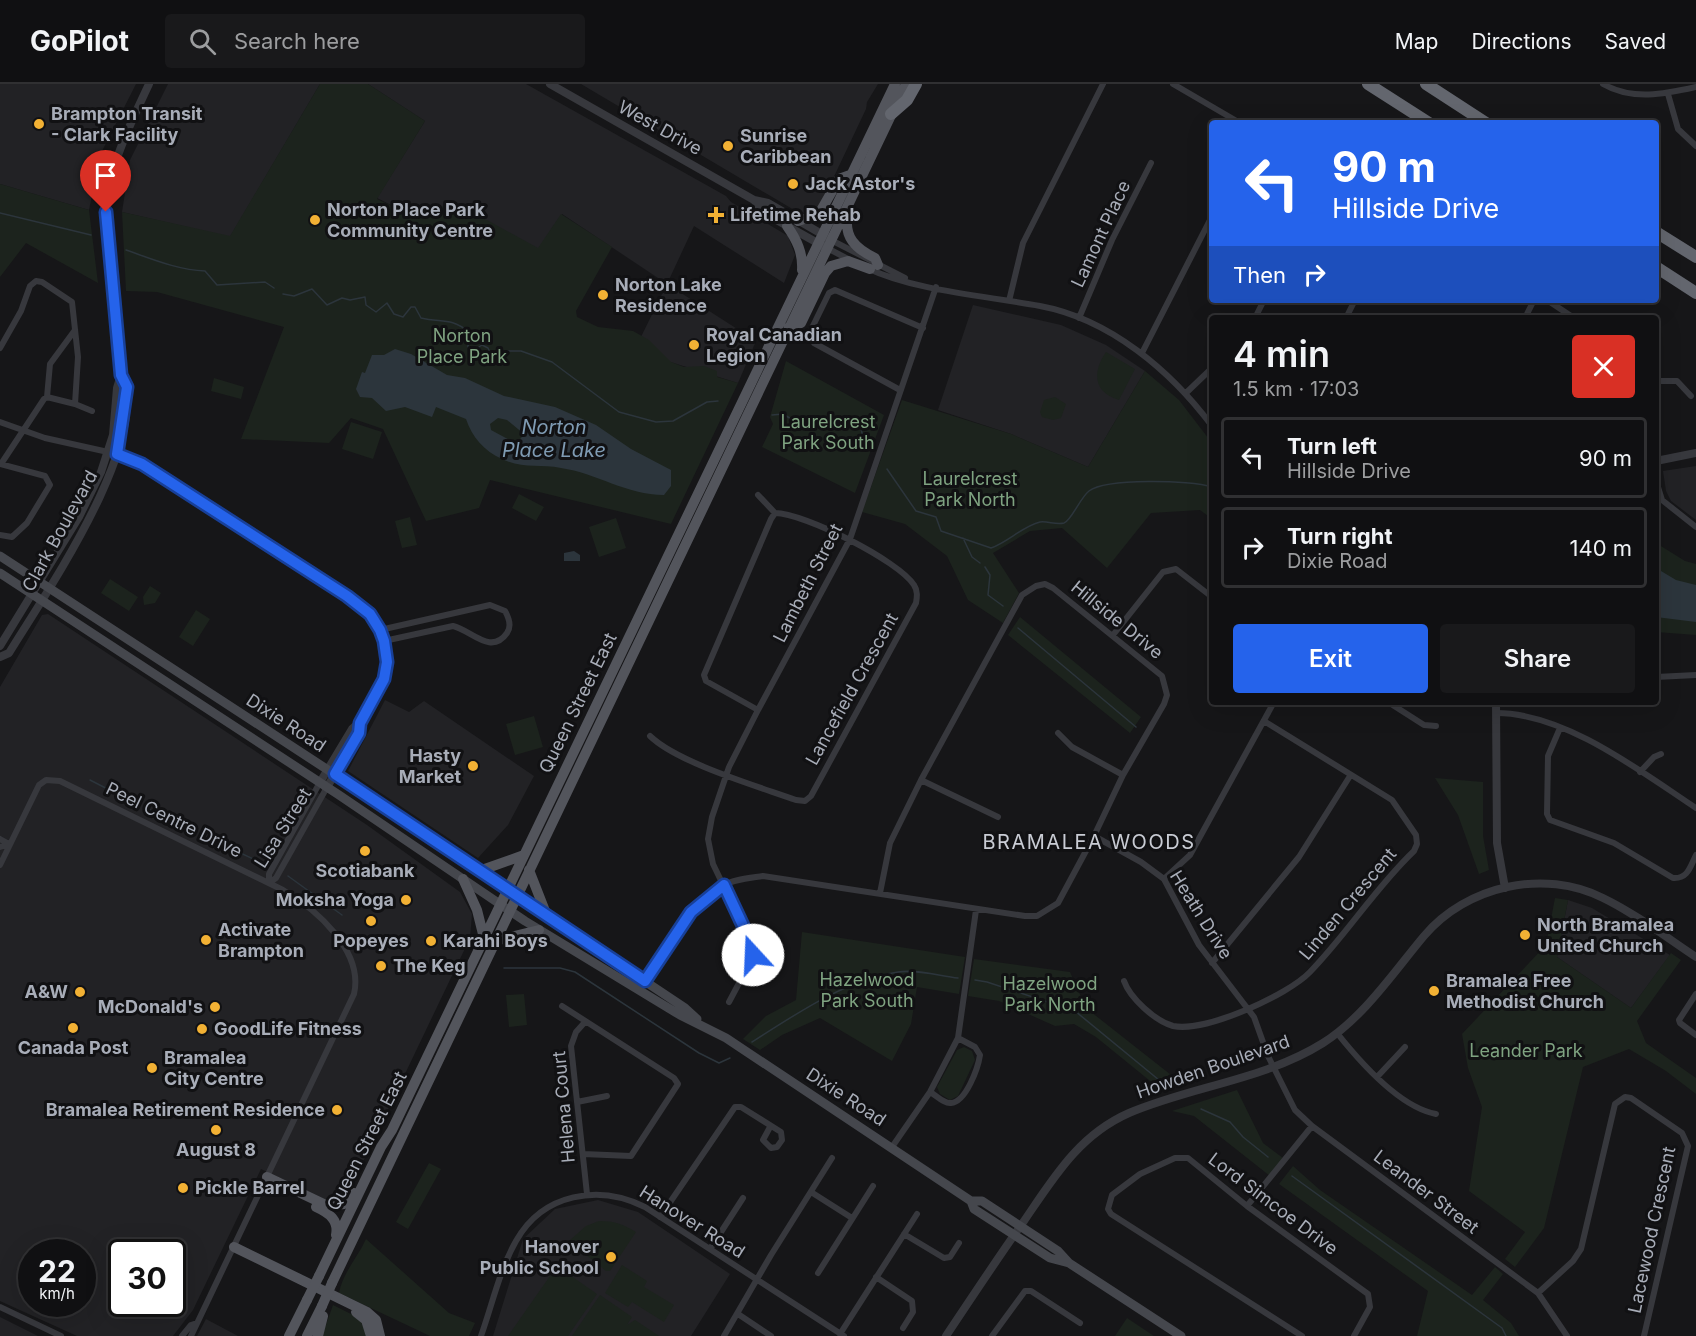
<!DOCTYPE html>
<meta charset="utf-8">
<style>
body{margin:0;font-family:Inter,sans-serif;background:#19191b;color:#f1f3f6;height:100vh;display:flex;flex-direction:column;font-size:22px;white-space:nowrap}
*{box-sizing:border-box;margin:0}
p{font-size:20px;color:#9c9d9f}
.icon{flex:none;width:33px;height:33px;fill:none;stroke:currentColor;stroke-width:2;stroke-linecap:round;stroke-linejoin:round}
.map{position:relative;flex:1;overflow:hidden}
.sheet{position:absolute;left:1209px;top:231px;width:450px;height:390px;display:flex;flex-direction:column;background:#101012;border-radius:6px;box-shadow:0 6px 24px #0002,0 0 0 2px #303032}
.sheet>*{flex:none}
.banner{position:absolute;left:1209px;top:36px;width:450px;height:183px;border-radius:6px;box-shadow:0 6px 24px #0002,0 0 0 2px #303032;background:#2563eb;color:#fff;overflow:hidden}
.speed{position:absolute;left:18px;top:1155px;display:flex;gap:12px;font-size:30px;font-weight:700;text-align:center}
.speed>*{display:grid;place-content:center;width:78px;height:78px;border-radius:50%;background:#101012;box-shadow:0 6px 24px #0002,0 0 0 2px #303032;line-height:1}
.speed small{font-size:15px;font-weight:400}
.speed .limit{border:3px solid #111;border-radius:9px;background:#fff;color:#111}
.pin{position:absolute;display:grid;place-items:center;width:51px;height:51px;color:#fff;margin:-62px -26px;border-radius:50% 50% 50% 0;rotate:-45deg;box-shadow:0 0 6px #0007}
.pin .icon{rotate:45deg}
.me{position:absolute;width:66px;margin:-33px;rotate:340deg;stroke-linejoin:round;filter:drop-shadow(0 0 4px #0008)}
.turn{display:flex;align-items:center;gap:21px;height:126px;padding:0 24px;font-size:27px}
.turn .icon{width:78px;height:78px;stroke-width:2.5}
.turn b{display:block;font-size:42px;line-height:51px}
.then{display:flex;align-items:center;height:57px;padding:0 24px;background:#0003;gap:12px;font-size:22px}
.round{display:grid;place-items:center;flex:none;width:63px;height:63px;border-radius:6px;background:#19191b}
.headline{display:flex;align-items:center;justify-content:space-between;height:102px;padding:0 24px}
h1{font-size:36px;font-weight:600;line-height:45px}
.cta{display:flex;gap:12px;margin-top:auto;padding:12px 24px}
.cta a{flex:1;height:69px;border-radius:6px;background:#2563eb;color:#fff;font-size:24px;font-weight:600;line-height:69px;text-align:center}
.cta a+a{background:#19191b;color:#f1f3f6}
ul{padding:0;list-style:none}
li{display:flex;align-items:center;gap:18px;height:81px;margin:0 12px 9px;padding:0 12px;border:3px solid #303032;border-radius:6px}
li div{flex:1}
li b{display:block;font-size:22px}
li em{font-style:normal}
header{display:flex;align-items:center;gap:36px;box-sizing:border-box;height:84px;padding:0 30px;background:#101012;border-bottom:2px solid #303032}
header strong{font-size:28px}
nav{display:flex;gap:33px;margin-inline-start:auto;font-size:21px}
.search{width:420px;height:54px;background:#19191b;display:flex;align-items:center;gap:15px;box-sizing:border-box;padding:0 21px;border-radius:6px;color:#9c9d9f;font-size:22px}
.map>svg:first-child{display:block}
</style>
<header>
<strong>GoPilot</strong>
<div class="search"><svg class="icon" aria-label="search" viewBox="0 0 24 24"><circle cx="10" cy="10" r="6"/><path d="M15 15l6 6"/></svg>Search here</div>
<nav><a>Map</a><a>Directions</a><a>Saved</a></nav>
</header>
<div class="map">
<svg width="1696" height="1252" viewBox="0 0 1696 1252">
<rect width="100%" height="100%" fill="#161618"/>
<!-- built -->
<path fill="#222225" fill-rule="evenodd" d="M0 0H136L100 71 89 126 0 100Z
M168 0H320L230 153 122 128 130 76Z
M368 0H526L726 112 731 118 788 152 795 171 784 199 694 142 667 200 756 257 738 299 667 277 637 261 667 200 562 130 535 170 417 134 377 114 425 37Z
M581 0H878L867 18 866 25 820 122 813 127 801 130Z
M973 221 1061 241 1106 261 1145 287 1088 383 1011 350 938 326Z
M1696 382V436L1671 417 1666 407 1663 387Z
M48 530 367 741 460 808 472 830 470 854 348 1109 335 1120 261 1085 193 1226 173 1252H77L0 1217V603L42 531ZM32 1168H82V1220H32ZM122 1168H172V1220H122Z
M385 616 409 628 424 617 534 692 508 741 478 774 348 687Z
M1568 816 1592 824 1670 871 1631 924 1557 873Z
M598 1116 638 1128 730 1190 691 1252H493L523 1155 555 1125Z
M0 1233 38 1252H0Z
M206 1235 238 1252H197Z"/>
<!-- green -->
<path fill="#1c231d" d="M320 0H368L425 37 377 115 407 129 450 121 487 136 538 164 561 130 612 163 576 227 577 233 598 243 633 247 649 256 671 278 684 283 704 282 717 287V293L738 299 671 440 490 396 479 424 426 437 383 345 351 334 329 359 241 355 284 243 157 208 126 207 122 128 230 152Z
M0 100 89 126 98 199 26 159 0 193Z
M1106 268 1135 285 1119 316C1092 308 1093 287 1106 268Z
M786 277 884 331 855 409 762 363 773 340 770 333Z
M1145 287 1179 316 1212 359V435L1200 426 1151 429 1107 484 1062 444 1030 447 993 469 1019 509 1003 539 968 516 947 472 905 440 862 428 902 316 1011 350 1088 383Z
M214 294 244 303 241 315 211 307Z
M1055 313 1066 320 1061 334 1053 336 1042 333 1040 328 1044 316Z
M351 338 382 348 373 375 342 365Z
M519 410 544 423 536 437 512 424Z
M410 433 417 461 402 464 395 437Z
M616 434 626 464 599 473 589 443Z
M1656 459 1685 477 1696 480V551L1656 548Z
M110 495 138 513 129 527 101 509Z
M150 502 161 509 155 519 144 521 143 513Z
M196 526 210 535 193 562 179 553Z
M1020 533 1141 633 1130 649 1008 551Z
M534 632 543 663 515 671 506 640Z
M1435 694 1483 698V752L1489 786 1479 790 1458 731Z
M1555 814 1568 816 1557 873 1631 924 1671 869 1681 876 1637 937 1646 959 1696 994V1010L1666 987 1629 965 1583 983 1544 1144 1515 1183 1505 1175 1525 1148 1469 1107 1482 1023 1468 984 1462 950 1546 861Z
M802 848 965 873 959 910 917 903 911 940 892 977 820 934 782 951 760 966 743 955 766 932 796 916Z
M974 875 1070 888 1086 924 1180 998 1160 1005 1096 953 1074 940 1055 942 999 917 968 912Z
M524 910 527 941 509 943 506 911Z
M964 963 972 967 975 976 958 1012 950 1016 940 1010 937 1003 957 966Z
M1237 1006 1263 1059 1283 1074 1270 1092 1194 1032 1172 1027Z
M429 1079 441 1085 408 1145 396 1138Z
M1293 1082 1320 1106 1472 1211 1495 1183 1503 1190 1483 1216 1511 1239 1519 1252H1417L1428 1207 1279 1100Z
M599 1137C614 1137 623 1140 636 1148L610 1187H606L569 1157 586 1142Z
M366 1155 449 1229 475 1239 469 1252H430L339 1209C343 1188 358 1173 366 1155Z
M622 1181 647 1197 644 1203 674 1221 664 1238 632 1218 628 1223 605 1209Z
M557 1182 597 1210 568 1252H508Z
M600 1211 632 1233 627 1241 635 1236 659 1252H572Z
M333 1221 359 1234 368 1252H322Z
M1127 1234 1154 1252H1115Z"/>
<!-- water -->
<path fill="#2c353c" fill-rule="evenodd" d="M395 265 411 270 447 291 465 294 504 312 555 323 596 341 631 365 671 386V402L664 411C627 411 596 389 561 384 540 380 522 385 502 375 484 367 472 353 466 335L436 323 432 333 405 323 386 327 372 314 360 313 356 305 362 288 365 289 372 271H384ZM498 334 507 336 524 350 518 358H513L491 346 490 340Z
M574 467 580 471V477H564V469Z
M1656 484 1676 496 1696 501V538L1656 533Z"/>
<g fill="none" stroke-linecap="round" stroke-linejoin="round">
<!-- stream -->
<path stroke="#2c353c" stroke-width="1.5" d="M0 129 91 151
M126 166C152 175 178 186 205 187L217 201 265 198 274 204
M283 210 294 212 312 205 327 221 342 214 350 216 365 213 366 221 376 228 387 219 394 230 403 233 411 223H415L421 234C442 239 450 233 469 248L468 263 473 267 482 261 488 264 493 275 499 274 503 267H521L552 278 619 328 656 338 673 337 707 318 718 317
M772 331 783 330 798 339 810 340 855 336 860 340 864 358
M887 385 916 427 936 433 941 447 991 464C1008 458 1023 442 1040 438 1048 437 1056 441 1064 439 1071 437 1080 414 1089 407 1106 394 1190 396 1212 403
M963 454 972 473 980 479
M985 483 990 491 988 511 1003 522
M1018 544 1136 643
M90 696 129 716
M150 726 179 740
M234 766 264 780
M288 792 342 831
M504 884H560L575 888 699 969 719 979 730 974
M975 896 987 898 1075 927 1159 996
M752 958C796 930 845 896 898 888 916 885 940 892 958 894
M1201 1025 1230 1038 1243 1053 1268 1073
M1292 1092 1502 1244 1506 1252"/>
<!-- minor -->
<path stroke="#37383d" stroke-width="6" d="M1173 0 1240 39
M1603 0C1632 17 1665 10 1696 3
M1668 10 1678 45 1696 62
M831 156 905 194
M827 164 850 176
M867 184C915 207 987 212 1040 222 1110 235 1171 287 1212 342
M1547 216 1574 234
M1009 217 1023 159 1103 0
M1079 234 1112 156 1151 79
M1255 234 1264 216
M1346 234 1355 216
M1525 234 1534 216
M0 264 21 227 30 202 36 197 42 198 72 218 78 273 75 320 47 313 44 315 1 380
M1142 269 1212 132
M1656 297H1677L1691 312
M900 306 814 259 810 248 829 209 835 206 923 244
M1187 308 1212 284
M47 313 50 280 75 246
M75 320 92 327
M0 338 45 354 108 368
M0 380 45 392 50 401 27 439 12 453 0 451
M1656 397 1662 416 1696 443
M758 411 775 429
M380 546 490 521 505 527C509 534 512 542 507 549 491 572 471 546 453 542L384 557
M1113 551 1163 488 1176 485 1212 513
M1656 593 1696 591
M1388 618 1424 641 1436 642
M1496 629C1565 629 1640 687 1696 724
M1560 644 1548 672 1547 730 1550 736 1614 759 1673 794C1688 795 1690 783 1696 771
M1058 649 1072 663 1123 691
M650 652C678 679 757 702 796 716L805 717 811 712 916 519C917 513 918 507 914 501 899 477 804 429 775 429L771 435 704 591 706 597 758 626
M1640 688 1654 673 1661 670
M921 696 998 733
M1094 752 1141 778 1164 795 1199 861 1254 933 1268 972 1295 1026 1312 1042 1538 1209 1567 1252
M0 755 9 760
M0 763 9 760
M0 781 39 701 46 696 60 697 283 806C316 825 364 867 354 910L191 1252
M1164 795 1190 771 1274 618
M269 799V790L319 700
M269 799 276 794 326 705
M1212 879 1299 773 1350 692
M1124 897C1130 914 1155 937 1173 942 1205 949 1288 911 1310 888 1347 850 1376 803 1414 767L1417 760 1416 751 1392 716 1264 637
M639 907C662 871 684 824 722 802 734 795 750 794 763 792L1025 832H1037L1058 819 1094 752 1123 691 1164 620 1167 611 1162 592 1053 504 1045 500 1036 502 1022 511 921 696 890 759 880 809
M1696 910 1679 936 1680 939 1696 951
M729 918 754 871 753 863 713 780 708 755 712 733 729 683 758 626 850 455 936 203
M562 922 674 994 678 1000 631 1072 583 1070
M585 938 576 948 571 962 587 1110
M1337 949C1360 978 1399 1023 1436 1030
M1377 993 1405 963
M930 1008C936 1011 944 1020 951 1019 966 1018 978 984 980 971L975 963 958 954
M577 1018 607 1012
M892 1063 930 1008 958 954 976 826
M811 1108 852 1134
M1247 1122 1312 1042
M660 1133 735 1023H741L781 1048 782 1056 777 1063 771 1064 763 1056 770 1043
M904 1150 944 1174 950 1173 959 1159
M710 1165 743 1114
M818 1189 873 1102
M876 1193 912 1217 913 1228 903 1244
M1538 1209 1573 1177 1581 1165 1615 1020 1625 1013 1631 1014 1682 1049 1688 1062 1644 1252
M0 1223 61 1252
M738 1230 771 1252
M840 1250 917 1130
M182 1252 191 1241 197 1239
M481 1252C492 1221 500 1185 516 1157 543 1109 599 1100 645 1123L844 1252
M724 1252 771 1171 832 1074
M992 1252 1025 1207H1031L1080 1239
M1302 1252 1111 1130 1108 1125 1112 1111 1140 1090 1175 1074H1188L1247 1122 1368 1210 1370 1223 1354 1252"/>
<!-- tertiary -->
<path stroke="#37383d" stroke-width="8" d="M550 0 754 116 768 119 827 153
M754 116 764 129 823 162
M108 368 142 380 347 512C388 541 397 576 372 619 366 629 361 638 352 645L319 700
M1656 377 1696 369
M0 562 79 433 101 388 113 351 117 304 121 291
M0 573 9 569C43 513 153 356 121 291L106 140C105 89 128 45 149 0
M1496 618 1497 759 1505 804
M326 705 359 649 360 639
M946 1252C972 1213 997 1175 1024 1137 1054 1093 1079 1051 1129 1029 1192 1002 1264 996 1323 959 1364 933 1393 889 1424 852 1466 802 1544 784 1603 814 1636 830 1666 853 1696 873"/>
<!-- secondary -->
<path stroke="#45474d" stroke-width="9" d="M0 472 328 686 685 924 697 935
M0 489 339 711 525 837 680 931 726 954 971 1117 974 1125 1050 1174 1069 1179
M971 1117H982L1058 1167 1069 1179 1181 1252"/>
<!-- primary -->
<path stroke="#53555c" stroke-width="10" d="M848 130C843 153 856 165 875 174L878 181
M798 137 819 130 839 95 850 91
M787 142C797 156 803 169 802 186
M789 243 801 239 825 189 831 182 848 177 870 185
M529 786 547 832
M479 787 524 771
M463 795 477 826 484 854
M495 857 539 846
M267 1093 328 1122 344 1120 354 1109
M316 1123C329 1129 339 1136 336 1151
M234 1163 367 1228 376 1236 380 1252
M319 1192 381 1063 392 1046 895 0
M332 1199 906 0
M356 1228 366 1236 371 1252
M289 1252 307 1216
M307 1252 322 1222
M318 1252 323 1232"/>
<!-- motorway -->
<path stroke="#63666e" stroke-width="12" d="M1368 0 1429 39
M1426 0 1486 39
M891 30 907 16 916 0
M1656 148 1696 173
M1656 183 1696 209"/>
<!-- primary-bridge -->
<path stroke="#53555c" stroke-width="10" d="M307 1216 319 1192
M322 1222 332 1199"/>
</g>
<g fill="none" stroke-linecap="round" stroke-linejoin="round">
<defs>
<path id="route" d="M106 128 121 291 127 303 117 370 142 380 347 512 370 530 380 546 384 557 387 578 384 595 360 639 359 649 335 690 645 897 691 828 724 801 753 863V871"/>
</defs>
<!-- route casing -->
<use href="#route" stroke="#184099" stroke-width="15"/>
<!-- route -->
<use href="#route" stroke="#2563eb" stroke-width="10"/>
</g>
<!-- markers -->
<g fill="#f2b134" stroke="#111113" stroke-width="2">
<circle cx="39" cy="40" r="6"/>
<circle cx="728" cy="62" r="6"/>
<circle cx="793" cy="100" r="6"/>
<path d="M713 122h6v6h6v6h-6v6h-6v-6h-6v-6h6z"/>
<circle cx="315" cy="136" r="6"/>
<circle cx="603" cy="211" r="6"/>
<circle cx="694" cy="261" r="6"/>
<circle cx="473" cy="682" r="6"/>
<circle cx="365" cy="767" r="6"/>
<circle cx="406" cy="816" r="6"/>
<circle cx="371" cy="837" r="6"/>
<circle cx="1525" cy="851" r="6"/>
<circle cx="206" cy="856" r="6"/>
<circle cx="431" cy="857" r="6"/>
<circle cx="381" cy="882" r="6"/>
<circle cx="1434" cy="907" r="6"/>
<circle cx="80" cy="908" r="6"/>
<circle cx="215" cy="923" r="6"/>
<circle cx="73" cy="944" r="6"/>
<circle cx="202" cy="945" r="6"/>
<circle cx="152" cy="984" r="6"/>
<circle cx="337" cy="1026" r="6"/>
<circle cx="216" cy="1046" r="6"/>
<circle cx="183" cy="1104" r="6"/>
<circle cx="611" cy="1173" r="6"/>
</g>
<g text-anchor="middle" stroke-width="6" stroke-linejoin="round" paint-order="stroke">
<!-- poi labels -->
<g font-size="18" font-weight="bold" fill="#a8adb8" stroke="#111113" text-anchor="start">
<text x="51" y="36">Brampton Transit<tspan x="51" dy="21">- Clark Facility</tspan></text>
<text x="740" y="58">Sunrise<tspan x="740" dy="21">Caribbean</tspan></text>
<text x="805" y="106">Jack Astor's</text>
<text x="327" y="132">Norton Place Park<tspan x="327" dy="21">Community Centre</tspan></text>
<text x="730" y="137">Lifetime Rehab</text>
<text x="615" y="207">Norton Lake<tspan x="615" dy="21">Residence</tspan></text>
<text x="706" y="257">Royal Canadian<tspan x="706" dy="21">Legion</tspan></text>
<text x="461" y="678" text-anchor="end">Hasty<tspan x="461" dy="21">Market</tspan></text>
<text x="365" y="793" text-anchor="middle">Scotiabank</text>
<text x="394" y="822" text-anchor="end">Moksha Yoga</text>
<text x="1537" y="847">North Bramalea<tspan x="1537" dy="21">United Church</tspan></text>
<text x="218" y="852">Activate<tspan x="218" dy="21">Brampton</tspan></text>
<text x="371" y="863" text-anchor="middle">Popeyes</text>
<text x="443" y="863">Karahi Boys</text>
<text x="393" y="888">The Keg</text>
<text x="1446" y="903">Bramalea Free<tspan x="1446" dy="21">Methodist Church</tspan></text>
<text x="68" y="914" text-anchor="end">A&amp;W</text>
<text x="203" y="929" text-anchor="end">McDonald's</text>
<text x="214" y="951">GoodLife Fitness</text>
<text x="73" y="970" text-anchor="middle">Canada Post</text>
<text x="164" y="980">Bramalea<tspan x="164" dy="21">City Centre</tspan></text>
<text x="325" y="1032" text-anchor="end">Bramalea Retirement Residence</text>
<text x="216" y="1072" text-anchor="middle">August 8</text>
<text x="195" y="1110">Pickle Barrel</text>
<text x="599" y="1169" text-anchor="end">Hanover<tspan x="599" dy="21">Public School</tspan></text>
</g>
<!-- street labels -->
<g font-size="18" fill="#a8adb8" stroke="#111113">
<text transform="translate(660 44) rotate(29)" y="6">West Drive</text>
<text transform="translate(1101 150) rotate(-65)" y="6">Lamont Place</text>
<text transform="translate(60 447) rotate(-61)" y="6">Clark Boulevard</text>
<text transform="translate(808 499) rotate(-63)" y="6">Lambeth Street</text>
<text transform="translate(1117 536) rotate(39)" y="6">Hillside Drive</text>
<text transform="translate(852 605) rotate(-61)" y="6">Lancefield Crescent</text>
<text transform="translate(578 619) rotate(-64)" y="6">Queen Street East</text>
<text transform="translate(286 639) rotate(33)" y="6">Dixie Road</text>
<text transform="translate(174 736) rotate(26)" y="6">Peel Centre Drive</text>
<text transform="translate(283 744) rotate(-58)" y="6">Lisa Street</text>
<text transform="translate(1348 820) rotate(-50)" y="6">Linden Crescent</text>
<text transform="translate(1201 831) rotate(58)" y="6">Heath Drive</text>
<text transform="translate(1213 983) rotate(-19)" y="6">Howden Boulevard</text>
<text transform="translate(846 1013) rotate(33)" y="6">Dixie Road</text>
<text transform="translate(564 1023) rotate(-95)" y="6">Helena Court</text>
<text transform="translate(367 1057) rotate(-63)" y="6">Queen Street East</text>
<text transform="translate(1426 1108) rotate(37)" y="6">Leander Street</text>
<text transform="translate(1273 1120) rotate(37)" y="6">Lord Simcoe Drive</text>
<text transform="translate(692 1138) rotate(32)" y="6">Hanover Road</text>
<text transform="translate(1652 1146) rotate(-78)" y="6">Lacewood Crescent</text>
</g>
<!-- park labels -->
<g font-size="18" fill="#7fa381" stroke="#111113">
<text x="462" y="258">Norton<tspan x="462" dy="21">Place Park</tspan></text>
<text x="828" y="344">Laurelcrest<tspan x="828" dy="21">Park South</tspan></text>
<text x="970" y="401">Laurelcrest<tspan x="970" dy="21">Park North</tspan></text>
<text x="867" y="902">Hazelwood<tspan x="867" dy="21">Park South</tspan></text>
<text x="1050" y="906">Hazelwood<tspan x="1050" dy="21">Park North</tspan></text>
<text x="1526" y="973">Leander Park</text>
</g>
<!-- water labels -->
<g font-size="20" font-style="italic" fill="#7f9bb3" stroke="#111113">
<text x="554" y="350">Norton<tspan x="554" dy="23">Place Lake</tspan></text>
</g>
<!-- neighbourhood labels -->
<g font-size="20" letter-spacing="1.5" fill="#c9ccd4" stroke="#111113">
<text x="1089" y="765">BRAMALEA WOODS</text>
</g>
</g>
</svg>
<div class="speed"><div>22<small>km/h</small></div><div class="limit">30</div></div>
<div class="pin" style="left:106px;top:128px;background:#d93025"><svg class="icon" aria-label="arrive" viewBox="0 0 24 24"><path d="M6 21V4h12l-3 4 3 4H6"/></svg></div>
<svg class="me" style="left:753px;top:871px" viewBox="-20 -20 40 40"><circle r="19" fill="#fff"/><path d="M0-13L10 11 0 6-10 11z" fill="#2563eb"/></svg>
<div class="banner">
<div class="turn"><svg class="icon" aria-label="left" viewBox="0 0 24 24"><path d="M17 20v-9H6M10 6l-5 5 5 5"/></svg><div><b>90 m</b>Hillside Drive</div></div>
<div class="then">Then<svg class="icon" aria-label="right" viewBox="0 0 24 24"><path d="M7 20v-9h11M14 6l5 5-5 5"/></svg></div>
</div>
<section class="sheet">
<div class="headline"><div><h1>4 min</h1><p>1.5 km · 17:03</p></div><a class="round" style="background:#d93025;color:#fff"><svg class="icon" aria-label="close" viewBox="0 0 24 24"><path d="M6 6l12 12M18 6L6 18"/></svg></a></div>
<ul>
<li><svg class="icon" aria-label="left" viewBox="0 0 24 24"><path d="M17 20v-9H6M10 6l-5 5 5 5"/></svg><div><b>Turn left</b><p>Hillside Drive</p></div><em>90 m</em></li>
<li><svg class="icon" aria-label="right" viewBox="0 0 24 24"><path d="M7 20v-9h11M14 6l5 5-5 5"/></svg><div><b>Turn right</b><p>Dixie Road</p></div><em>140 m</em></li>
</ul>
<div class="cta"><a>Exit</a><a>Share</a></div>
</section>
</div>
